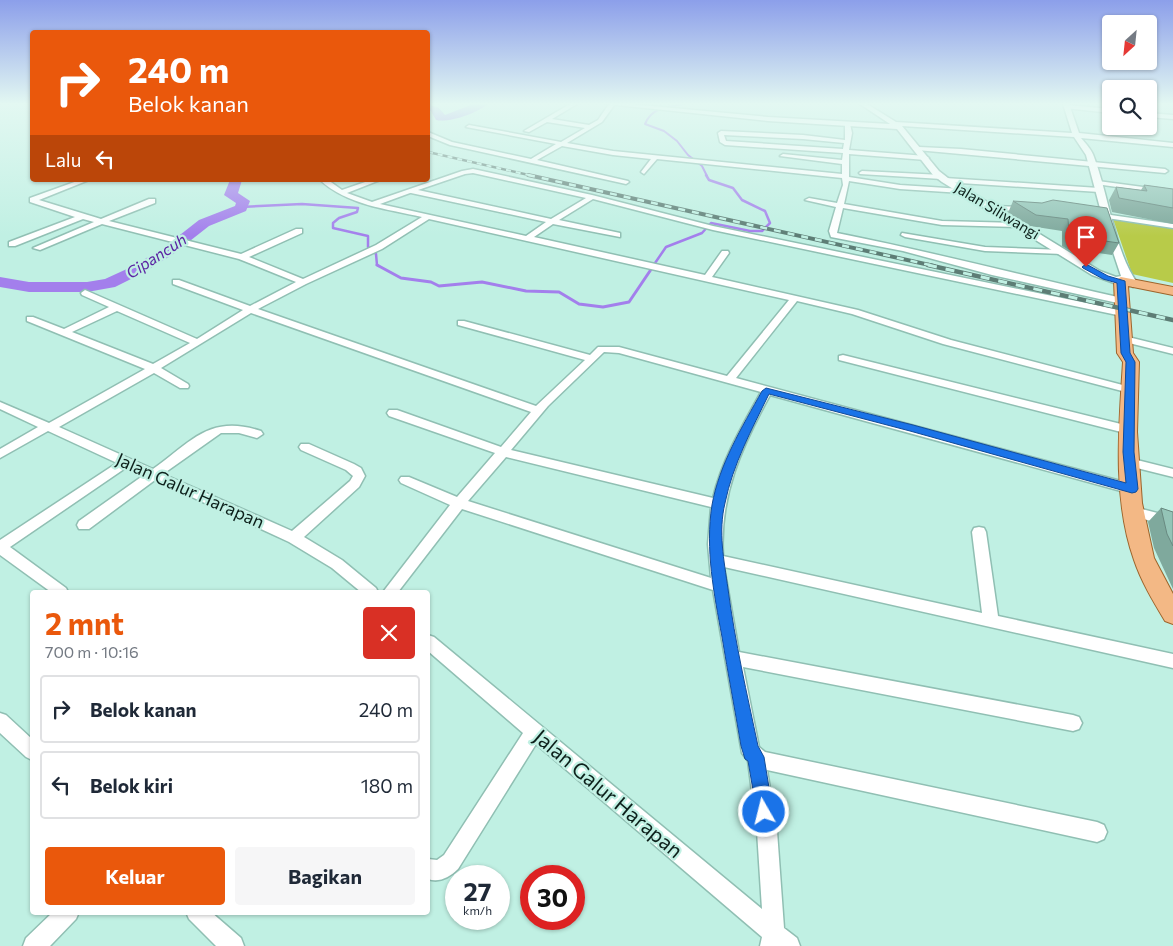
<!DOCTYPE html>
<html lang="id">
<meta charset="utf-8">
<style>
body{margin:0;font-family:Commissioner,sans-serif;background:#f6f6f7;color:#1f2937;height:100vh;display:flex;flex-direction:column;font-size:19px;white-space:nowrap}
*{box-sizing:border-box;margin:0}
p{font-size:16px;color:#747a83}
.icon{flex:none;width:28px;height:28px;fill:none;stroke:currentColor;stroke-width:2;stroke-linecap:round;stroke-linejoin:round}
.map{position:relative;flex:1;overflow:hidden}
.details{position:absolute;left:30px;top:590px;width:400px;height:325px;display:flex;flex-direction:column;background:#fff;border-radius:5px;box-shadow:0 1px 4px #0004}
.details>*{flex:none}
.top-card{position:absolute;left:30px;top:30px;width:400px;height:152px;border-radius:5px;box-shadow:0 1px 4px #0004;background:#ea580c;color:#fff;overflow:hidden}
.needle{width:32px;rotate:207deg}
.tools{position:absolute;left:1102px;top:15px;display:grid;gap:10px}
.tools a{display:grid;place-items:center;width:55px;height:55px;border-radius:5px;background:#fff;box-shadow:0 1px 4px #0004;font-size:25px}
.speed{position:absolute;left:445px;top:865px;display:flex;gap:10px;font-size:25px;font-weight:700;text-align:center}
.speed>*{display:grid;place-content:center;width:65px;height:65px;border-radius:50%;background:#fff;box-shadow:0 1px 4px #0004;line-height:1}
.speed small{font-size:12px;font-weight:400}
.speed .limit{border:8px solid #d22;background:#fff;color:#111}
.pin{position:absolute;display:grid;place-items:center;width:42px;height:42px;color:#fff;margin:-51px -21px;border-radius:50% 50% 50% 0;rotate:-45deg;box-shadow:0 0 5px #0007}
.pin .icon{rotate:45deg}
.me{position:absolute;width:55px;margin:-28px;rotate:352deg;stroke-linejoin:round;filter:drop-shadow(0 0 4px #0008)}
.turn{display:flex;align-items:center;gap:18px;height:105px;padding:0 15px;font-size:22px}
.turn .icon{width:65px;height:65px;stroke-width:2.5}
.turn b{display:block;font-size:35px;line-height:42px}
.then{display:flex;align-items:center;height:48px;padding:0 15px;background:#0003;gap:10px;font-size:19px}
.round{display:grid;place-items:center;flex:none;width:52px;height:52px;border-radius:5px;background:#f6f6f7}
.summary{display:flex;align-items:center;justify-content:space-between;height:85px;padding:0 15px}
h1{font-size:30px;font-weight:700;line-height:38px;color:#ea580c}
.action{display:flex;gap:10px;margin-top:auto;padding:10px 15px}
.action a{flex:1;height:58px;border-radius:5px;background:#ea580c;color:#fff;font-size:20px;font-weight:700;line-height:58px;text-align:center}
.action a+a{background:#f6f6f7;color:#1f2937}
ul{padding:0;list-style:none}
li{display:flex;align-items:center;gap:15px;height:68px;margin:0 10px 8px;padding:0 5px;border:2px solid #e0e1e3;border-radius:5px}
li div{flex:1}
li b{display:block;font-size:19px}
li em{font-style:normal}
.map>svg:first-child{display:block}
</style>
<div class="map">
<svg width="1173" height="946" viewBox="0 0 1173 946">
<rect width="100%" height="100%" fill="#c0f0e3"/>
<!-- green -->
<path fill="#b8cb49" d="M1113 219 1173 228V283L1132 274Z"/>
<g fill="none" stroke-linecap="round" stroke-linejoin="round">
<!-- stream-far2 -->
<path stroke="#a37fec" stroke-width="2" d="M684 104C668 107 652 107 645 124L664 131 677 141 688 155 702 166 707 176"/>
<!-- stream-far1 -->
<path stroke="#a37fec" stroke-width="2.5" d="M241 207 302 204 358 208 357 212 339 218 333 223V228L368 236V247L376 254 377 265 379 266
M653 266 666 247 702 233 711 223 750 231H762L770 223 765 211 742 200 733 188 709 180 706 175"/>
<!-- stream -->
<path stroke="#a37fec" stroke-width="3" d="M377 265 401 278 431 282 439 286 482 282 526 291 559 292 579 304 603 307 629 302 654 265"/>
<!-- river -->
<path fill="#a37fec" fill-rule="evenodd" d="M473 104H488C477 113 450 123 436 120L431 111H428V105L438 107 445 115Z
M230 180H242L238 193 250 201 246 211 209 226 172 255 141 274 115 287 87 292H29L0 287V277L29 282H87L105 279 129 268 162 249 199 220 235 206 236 203 224 195Z"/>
<defs>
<path id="minor" d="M570 104H577L552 119 589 125 598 120 609 104H615L602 122 567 143 613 151 842 174V164L780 156 783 154 842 160 843 153 725 145 720 142 718 133 721 131 803 135 845 140V125L850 124 852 133 849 150 926 156 929 158 926 160 849 154V177L900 185 962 189 965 191 962 193 900 189 849 181 844 204 942 221 1019 223 1023 225 1019 227 942 225 843 208 837 233C933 252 1027 277 1122 298L1127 301 1122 304 992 275 903 251 831 237 829 231 836 207 805 200 809 198 837 203 843 185 842 178 657 159 644 174 641 172 651 159 613 155 562 146 537 160 628 181 629 182 626 184 450 145 428 136V132L452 142 531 159 556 144 466 127 469 125 561 142 585 128 547 122 529 132 524 131ZM724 135 803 139 844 143 843 149 726 141Z
M1067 105 1111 109V113L1065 108Z
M1149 113 1173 115V119L1149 117Z
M919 147 961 149 1165 169 1168 171 1165 173 917 150Z
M473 169 592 195 713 226 1125 311V315L1122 316 713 230 593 199 559 220 620 233V237L553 224 534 237 705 275 722 251H728L729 253 712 277 858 310 951 340 1134 388 1135 390 1134 392H1126L943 344 852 314 797 301 736 378 1132 484 1137 486 1138 489 1137 492 1132 494 770 395C742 446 719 496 723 556L982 613 972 532 974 528 979 527 984 528 986 532 998 616 1173 654V668L724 567 739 652 1073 715 1079 717 1082 723 1079 729 1073 731 743 667 759 747 765 752 1097 822 1104 825 1107 832 1104 839 1097 842 767 770 777 831 784 928 797 938 800 946H760L762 937 536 744 458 869C450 877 439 883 428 879V859L437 860 444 855 523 733 428 651V635L434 637 762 909 757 831 748 761 742 753 740 742 713 590 462 509 398 592H383L450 505 401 483 399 480 401 477H409L457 497 495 453 389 416 387 413 389 410H397L501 447 531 412 251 313 161 368 188 384 189 386 188 388H180L154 373 59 427 153 469C192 441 210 414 261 431L263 434 257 438 239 433H221L163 474 292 531 350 481 353 476 346 470 301 450 299 447 301 444H309L354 464 361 468 365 476 359 487 304 537 342 560 376 588 378 592H361L332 568 289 542 155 480 89 529H79L77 525 79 521 144 475 127 467 10 547 66 588 68 592H51L0 555V540L117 463 48 431 0 458V449L38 427 0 409V402L49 423 145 369 27 321V317H33L64 329 109 307 82 295 81 293 85 290 197 339 243 310 173 284V280H179L250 306 296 282 239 259 102 224 40 250 33 248 94 222 83 219 15 246H9V242L75 217 30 202V198L80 180H89L39 200 101 219 149 199H155V203L109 221 241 254 296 229H302V233L249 257 303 279 376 245 422 217C387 209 347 205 320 180H328L342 190 371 180H380L347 193 372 202 462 171ZM473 173 586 198 551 219 418 190 465 174ZM410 193H411L546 222 526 236 380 204ZM429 219 789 300 727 376 619 347H598L590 355 464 321H458V325L585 360 536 406 258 309 306 284 382 249ZM117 311 190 343 153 364 72 332ZM604 352 619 353 761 392C742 426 722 460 713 498L511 450 548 406ZM506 457 711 507 708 544 711 578 468 501Z
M862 171 942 175 945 178 1099 188 1102 190 1099 192 945 182 942 179 860 174 859 173Z
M1098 181 1173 191V195L1096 184V182Z
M988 206 1026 207 1030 209 1026 211 991 210H988Z
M1104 214 1173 224V228L1107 218 1103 216Z
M902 233 985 247 1063 250 1067 252 1063 254 985 251 905 237 901 235Z
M1124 336 1173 348V354L1121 341 1119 339Z
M843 355 1129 426 1135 430 1129 434 839 360V356Z
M1129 458 1173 469V477L1125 465 1123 462Z
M1134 507 1173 517V527L1129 515 1127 512 1129 509Z
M0 713 6 715 32 739V760L26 757 0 733Z
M53 912H79L76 919 50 946H23L26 938Z
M186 912H211L241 938 244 946H216L189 919Z"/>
<path id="tertiary" d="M607 104H630L768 117 890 124 860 104H867L896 122 1072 133 1063 104H1069L1079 133 1173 143V147L1081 138C1086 144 1092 150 1094 157 1109 196 1114 251 1138 284L1133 287 1126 282 1114 283 1092 275 942 182 933 175 897 129 768 121ZM902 126 1074 137 1086 155 1106 231 1121 276 1116 277 1100 271 948 178 939 171Z"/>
<path id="primary" d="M1121 277 1173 287V295L1128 286 1133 353 1139 362 1137 432 1142 503 1154 558 1173 594V624L1165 621C1153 601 1141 581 1134 560 1112 498 1119 426 1123 362L1117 353 1114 281Z"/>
</defs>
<!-- minor casing -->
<use href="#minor" stroke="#90bfb3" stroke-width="3"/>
<!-- tertiary casing -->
<use href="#tertiary" stroke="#90bfb3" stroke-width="3"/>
<!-- primary casing -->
<use href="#primary" stroke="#9d642b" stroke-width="2"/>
<!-- minor -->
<use href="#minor" fill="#fff" fill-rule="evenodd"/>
<!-- tertiary -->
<use href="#tertiary" fill="#fff" fill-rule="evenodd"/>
<!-- primary -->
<use href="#primary" fill="#f3b885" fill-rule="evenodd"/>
<defs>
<path id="rail-far2" d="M428 152 533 176"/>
<path id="rail-far1" d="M528 175 934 266"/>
<path id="rail" d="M928 265 1173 320"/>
</defs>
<!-- rail-far2 casing -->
<use href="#rail-far2" stroke="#5d7d75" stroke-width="2.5"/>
<!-- rail-far1 casing -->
<use href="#rail-far1" stroke="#5d7d75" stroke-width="4"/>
<!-- rail casing -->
<use href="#rail" stroke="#5d7d75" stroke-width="4.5"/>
<!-- rail-far2 -->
<use href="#rail-far2" stroke="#c0f0e3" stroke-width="2" stroke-dasharray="5" stroke-linecap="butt"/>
<!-- rail-far1 -->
<use href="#rail-far1" stroke="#c0f0e3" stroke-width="2.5" stroke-dasharray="7" stroke-linecap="butt"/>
<!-- rail -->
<use href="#rail" stroke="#c0f0e3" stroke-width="3" stroke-dasharray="9" stroke-linecap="butt"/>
</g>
<!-- wall -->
<path fill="#7fa99d" d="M1144 185 1173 189V224L1112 212 1109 200 1116 187 1141 190Z
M1013 201 1107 208 1119 243 1112 255 1084 251 1072 252 1062 246V231L1030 226 1008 213Z
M1161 508 1173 512V589L1154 548 1148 522Z"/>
<!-- building -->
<path fill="#94c4b7" stroke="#688980" d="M1144 185 1173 189V208L1119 198 1116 187 1147 191Z
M1053 200 1107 208 1119 243 1091 239 1078 240 1069 234 1068 219 1036 215 1013 201 1042 203Z
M1161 508 1173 512V546L1167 534Z"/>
<!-- sky -->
<linearGradient id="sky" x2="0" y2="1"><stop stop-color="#8c9fea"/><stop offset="0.44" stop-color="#e3f8f2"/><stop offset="1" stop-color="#e3f8f2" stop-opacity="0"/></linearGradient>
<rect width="1173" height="236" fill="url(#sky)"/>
<!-- route -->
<path fill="#1a73e8" stroke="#114b97" d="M1086 264 1108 276 1125 281 1130 353 1135 362 1134 452 1138 489 1136 492 1132 493 910 431 769 394C752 429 733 464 725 503 718 532 724 560 728 589 735 642 747 694 758 746L764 757 773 812 770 819 764 821 758 819 748 761 745 759 741 746C735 710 728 674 722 637 714 594 705 549 712 505 719 465 742 427 762 391L766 388 770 389 913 425 1126 483 1123 452 1126 362 1121 353 1117 283 1103 279 1083 268 1082 267Z"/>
<g text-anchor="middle" stroke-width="4.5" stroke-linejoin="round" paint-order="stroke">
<!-- far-street labels -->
<g font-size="15" fill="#0d201b" stroke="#c0f0e3">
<text transform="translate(997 211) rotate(31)" y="5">Jalan Siliwangi</text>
</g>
<!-- far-water labels -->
<g font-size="16" font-style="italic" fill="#5b24a3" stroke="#c0f0e3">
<text transform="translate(156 256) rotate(-33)" y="6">Cipancuh</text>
</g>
<!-- street labels -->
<g font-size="18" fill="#0d201b" stroke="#c0f0e3">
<text transform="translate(190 491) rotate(24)" y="6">Jalan Galur Harapan</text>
</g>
<!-- near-street labels -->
<g font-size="21" fill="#0d201b" stroke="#c0f0e3">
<text transform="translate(608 794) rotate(40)" y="7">Jalan Galur Harapan</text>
</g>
</g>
</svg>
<div class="tools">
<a><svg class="needle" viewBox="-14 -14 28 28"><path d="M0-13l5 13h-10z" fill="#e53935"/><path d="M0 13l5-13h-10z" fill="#747a83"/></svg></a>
<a><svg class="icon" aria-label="search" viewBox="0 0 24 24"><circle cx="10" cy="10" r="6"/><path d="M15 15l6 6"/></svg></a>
</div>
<div class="speed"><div>27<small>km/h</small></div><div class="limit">30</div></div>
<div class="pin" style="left:1086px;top:267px;background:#d93025"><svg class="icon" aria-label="arrive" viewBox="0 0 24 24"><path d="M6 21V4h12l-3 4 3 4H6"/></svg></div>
<svg class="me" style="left:764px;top:812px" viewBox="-20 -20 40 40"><circle r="17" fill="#1a73e8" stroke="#fff" stroke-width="3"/><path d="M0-11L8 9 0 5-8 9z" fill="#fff"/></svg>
<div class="top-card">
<div class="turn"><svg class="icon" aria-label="right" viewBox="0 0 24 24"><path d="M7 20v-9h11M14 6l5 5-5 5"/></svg><div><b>240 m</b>Belok kanan</div></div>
<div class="then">Lalu<svg class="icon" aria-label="left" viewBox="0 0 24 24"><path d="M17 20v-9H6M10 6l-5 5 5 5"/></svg></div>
</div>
<section class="details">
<div class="summary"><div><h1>2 mnt</h1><p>700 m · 10:16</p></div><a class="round" style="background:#d93025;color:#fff"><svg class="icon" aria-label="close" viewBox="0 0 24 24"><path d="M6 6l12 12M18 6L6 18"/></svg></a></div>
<ul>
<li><svg class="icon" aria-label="right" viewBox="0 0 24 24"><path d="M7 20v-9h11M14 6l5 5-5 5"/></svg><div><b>Belok kanan</b></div><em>240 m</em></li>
<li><svg class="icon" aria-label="left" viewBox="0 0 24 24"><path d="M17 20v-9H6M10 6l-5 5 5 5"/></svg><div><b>Belok kiri</b></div><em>180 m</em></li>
</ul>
<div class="action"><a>Keluar</a><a>Bagikan</a></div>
</section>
</div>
